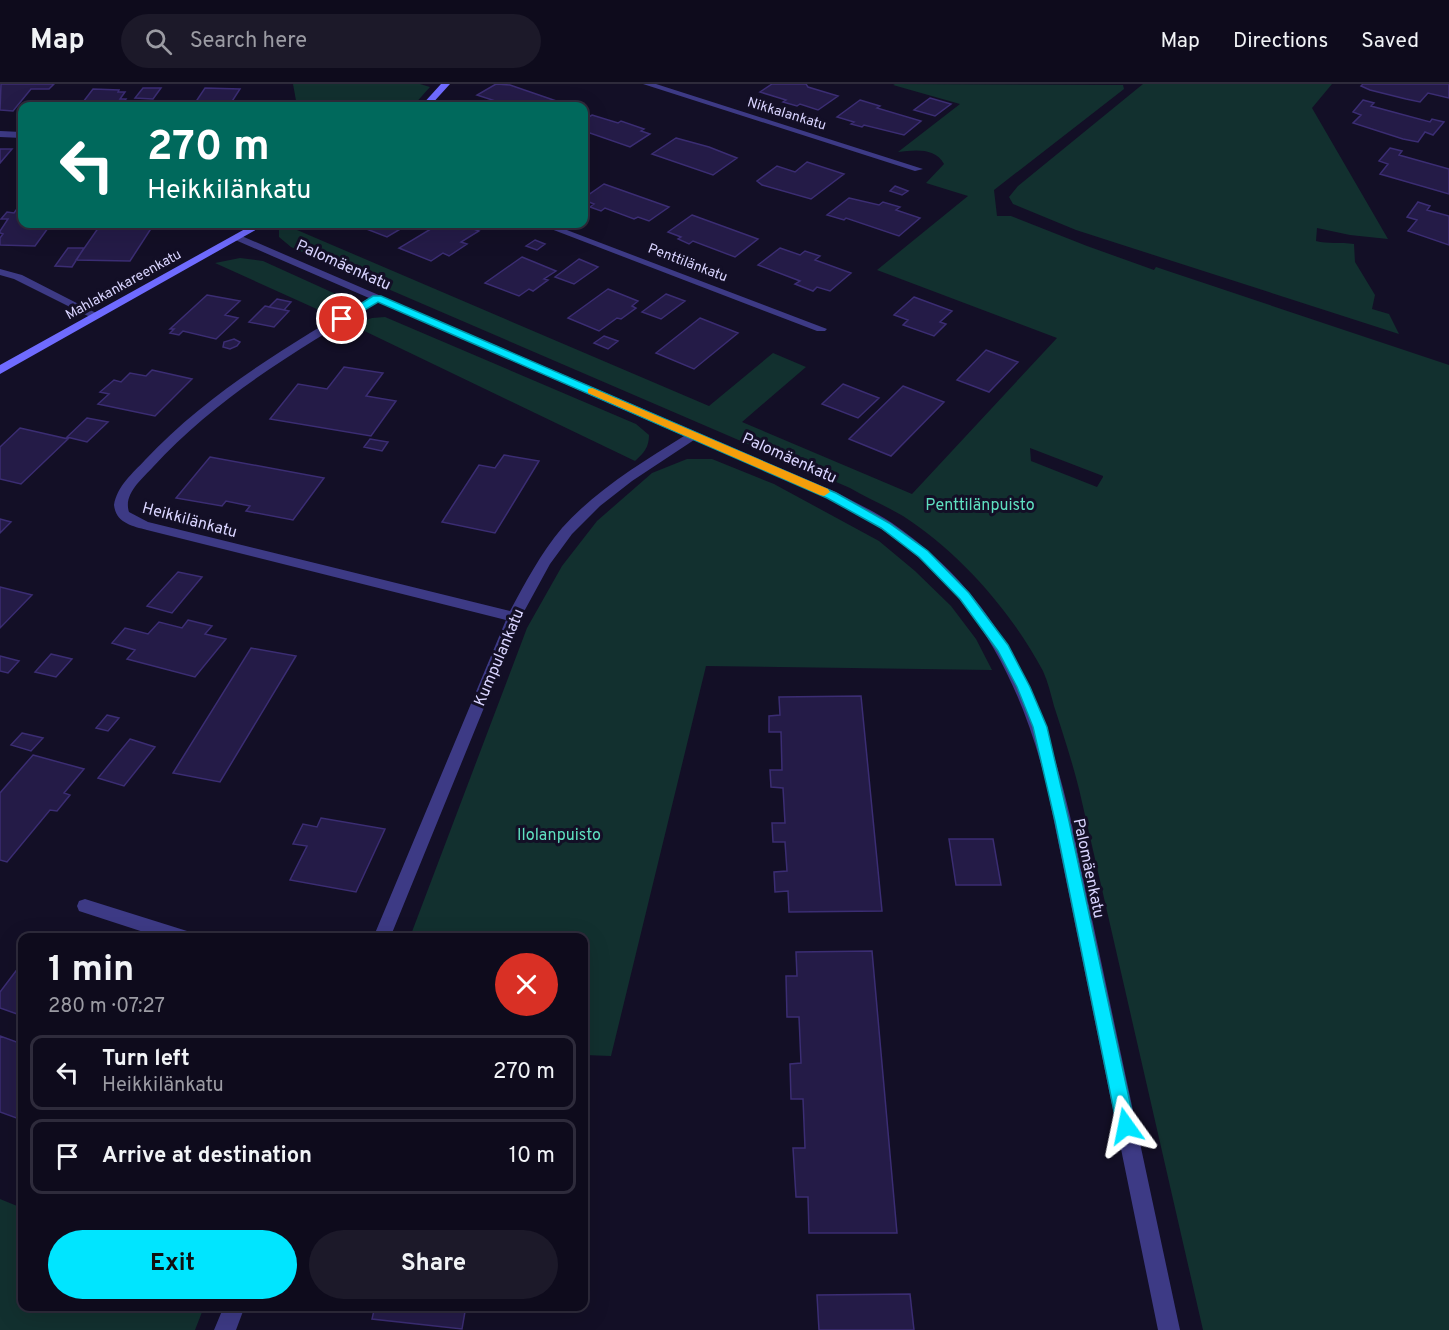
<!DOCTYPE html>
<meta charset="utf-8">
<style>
body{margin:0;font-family:Overpass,sans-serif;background:#1c1929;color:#f1f3f6;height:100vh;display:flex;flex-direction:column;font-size:22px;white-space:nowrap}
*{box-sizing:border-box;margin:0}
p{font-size:20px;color:#9b9ba3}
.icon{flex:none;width:33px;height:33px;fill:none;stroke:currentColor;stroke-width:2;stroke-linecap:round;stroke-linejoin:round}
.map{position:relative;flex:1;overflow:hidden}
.details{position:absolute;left:18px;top:849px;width:570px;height:378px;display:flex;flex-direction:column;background:#0e0b1c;border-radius:12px;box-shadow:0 6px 24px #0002,0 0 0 2px #2e2b3b}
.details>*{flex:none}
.top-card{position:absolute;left:18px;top:18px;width:570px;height:126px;border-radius:12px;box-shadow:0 6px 24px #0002,0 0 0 2px #2e2b3b;background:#00695c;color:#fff;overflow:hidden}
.pin{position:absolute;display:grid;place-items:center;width:51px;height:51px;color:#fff;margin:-26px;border:3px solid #fff;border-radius:50%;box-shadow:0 2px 6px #0007}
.me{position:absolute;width:66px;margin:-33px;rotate:348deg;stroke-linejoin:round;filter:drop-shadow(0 0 4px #0008)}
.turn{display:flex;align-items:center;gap:21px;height:126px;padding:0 30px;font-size:27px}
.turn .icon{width:78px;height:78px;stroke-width:2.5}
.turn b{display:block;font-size:42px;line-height:51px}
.round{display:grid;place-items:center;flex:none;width:63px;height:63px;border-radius:32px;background:#1c1929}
.head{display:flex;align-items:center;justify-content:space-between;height:102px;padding:0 30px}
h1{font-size:36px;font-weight:700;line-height:45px}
.primary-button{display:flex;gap:12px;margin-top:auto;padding:12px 30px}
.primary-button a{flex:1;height:69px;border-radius:36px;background:#00e5ff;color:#111;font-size:24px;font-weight:700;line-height:69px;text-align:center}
.primary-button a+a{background:#1c1929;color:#f1f3f6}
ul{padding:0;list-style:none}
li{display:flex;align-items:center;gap:18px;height:75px;margin:0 12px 9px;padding:0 18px;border:3px solid #2e2b3b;border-radius:12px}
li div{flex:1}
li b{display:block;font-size:22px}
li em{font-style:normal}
header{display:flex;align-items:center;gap:36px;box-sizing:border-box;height:84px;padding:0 30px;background:#0e0b1c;border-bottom:2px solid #2e2b3b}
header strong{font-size:28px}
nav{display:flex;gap:33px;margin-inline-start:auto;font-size:21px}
.search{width:420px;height:54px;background:#1c1929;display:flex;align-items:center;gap:15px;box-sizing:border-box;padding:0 21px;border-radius:33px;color:#9b9ba3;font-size:22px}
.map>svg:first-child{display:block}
</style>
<header>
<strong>Map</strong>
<div class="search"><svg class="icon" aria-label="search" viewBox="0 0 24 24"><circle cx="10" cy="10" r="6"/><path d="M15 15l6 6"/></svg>Search here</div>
<nav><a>Map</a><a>Directions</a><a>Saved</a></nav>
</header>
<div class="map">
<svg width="1449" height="1246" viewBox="0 0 1449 1246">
<rect width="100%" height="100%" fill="#130f26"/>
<!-- green -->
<path fill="#12302f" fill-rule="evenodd" d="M293 0H420L430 3 413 22H297Z
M895 0 1123 1 1124 5 994 106 997 132H1011L1087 162 1154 186 1156 183 1449 281V1246H1203L1079 705C1072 677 1063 650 1054 622 1051 611 1048 598 1043 587 1011 527 960 469 903 432 886 422 867 414 850 404L309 171 291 163 279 153V144L283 140 709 322 773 269 806 283 742 338 912 410 1057 254 877 186 968 112 926 99 944 80C935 63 914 66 898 68L960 20 893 1ZM1030 364 1103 392V393L1097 403 1031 377Z
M1143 0H1332L1312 24 1388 155 1350 151 1317 144 1316 157C1327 160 1341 158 1354 160L1355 178 1375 211 1372 225 1389 230 1399 250 1076 146 1013 120 1009 113 1018 102Z
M240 174 263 177 338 211 342 216 341 221 330 231 215 179Z
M385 233 636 340 649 351C649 363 644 369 635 377L352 241 372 234Z
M687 375H712L774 400 879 457 915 487 951 522 976 555 992 586 706 582 611 972 584 971V854L410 853 527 544 562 482 597 437 652 389Z
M0 1115 22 1124V1222L204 1223 195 1246H0Z"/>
<!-- building -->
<path fill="#241b47" stroke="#3b2d73" stroke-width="1.5" d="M1 0H54L49 5H31L13 27 0 26Z
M496 0 510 1 568 21 511 22 477 11Z
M772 0H806L808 3 838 12 818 26 800 20 797 22 783 18 786 16 760 8Z
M1363 0H1449V14L1428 9 1420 18 1406 15 1370 6 1361 2Z
M143 4H161L153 15 135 14Z
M205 4 240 5 229 22H193Z
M93 5 119 6 118 8H125L120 15H126L121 22H80Z
M930 14 951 20 935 32 914 26Z
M860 16 880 22 877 24 921 37 904 51 864 41 862 43 851 40 854 38 837 33Z
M1363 16 1374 19 1371 22 1430 38 1432 35 1444 38 1433 51 1425 48 1418 58 1403 55 1353 39 1361 31 1353 28Z
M592 31 618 39 621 37 644 45 641 47 650 50 630 63 584 47V36Z
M676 54 709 63 737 74 713 91 652 70Z
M1390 64 1402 67 1399 71 1449 85V110L1380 90 1388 80 1379 77Z
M0 65H12L0 79Z
M807 78 844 90 811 115 762 101 757 97 777 82 795 88Z
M604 100 669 123 649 137 638 133 634 135 605 124 601 127 590 123 594 120 584 116V114Z
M895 102 908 107 902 111 890 107Z
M849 114 879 121 883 118 900 123 896 126 920 134 899 152 846 134 844 136 827 131Z
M22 118V140H51L35 162 0 161V154L3 150 0 149V147L8 135H1L7 128 14 129Z
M1418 118 1430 122 1427 126 1449 132V161L1408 147 1417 136 1407 133Z
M692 131 758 155 735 173 693 157 689 160 678 155 681 153 668 148Z
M101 140H154L130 177 76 176Z
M357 140H409L387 153 356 141Z
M439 140H460L479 147 461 158 467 160 449 172 443 169 431 177 399 164Z
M535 156 545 160 537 166 526 162Z
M68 164H84L72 183 55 182Z
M780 164 800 171 805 167 820 172 815 176 851 189 830 207 817 203 813 207 795 200 800 197 758 181Z
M522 173 556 187 544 195 548 196 533 207 529 205 519 212 485 199Z
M579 175 598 183 574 200 555 193Z
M608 205 638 217 632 222 636 224 621 235 617 234 599 247 568 234Z
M666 210 685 217 661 235 642 228Z
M207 211 240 217 225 231 238 234 216 255 183 247 179 251 170 249 174 245H170Z
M914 213 952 227 940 238 946 240 934 252 903 241 908 236 894 231Z
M277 215 291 218 284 226 269 223Z
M265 222 289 227 274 243 249 238Z
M700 234 738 249 694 285 656 269Z
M604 252 618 257 608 265 594 259Z
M234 255 240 258 237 262 230 265 223 263 224 258Z
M986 266 1018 278 989 308 957 296Z
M344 283 383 289 366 312 396 317 371 352 270 335 298 300 327 305Z
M152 286 192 295 155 332 98 320 109 310 100 308 114 296 121 298 130 289 146 292Z
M843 300 879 314 858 334 822 320Z
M903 302 944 318 891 372 849 355Z
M87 334 108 338 87 358 67 353Z
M20 344 68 355 21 400 0 395V363Z
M370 355 388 358 382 367 364 363Z
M504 371 539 377 495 449 442 438 479 381 495 384Z
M210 373 324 394 293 436 246 427 250 422 226 417 222 422 176 414Z
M0 435 11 438 0 449Z
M178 488 202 493 172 529 147 522Z
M0 503 32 511 0 544Z
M188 536 212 542 205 550 226 555 195 593 127 575 135 566 112 559 125 544 148 550 159 538 182 544Z
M251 564 296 572 220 698 173 689Z
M51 570 72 575 56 593 35 588Z
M0 572 19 577 8 589 0 587Z
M861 612 882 827 789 828 788 807 775 808 774 788 787 787 785 758H773L772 739H785L783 704 771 703 770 686H782L781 648H769V632L780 631 779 613Z
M107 631 119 634 108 647 96 644Z
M22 649 43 654 31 667 11 661Z
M130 655 155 663 124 702 98 694Z
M33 671 84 685 64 709 70 711 57 727 50 726 7 778 0 776V709Z
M321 734 385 745 356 808 290 796 307 762 293 760 303 740 317 743Z
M949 755H993L1001 801H956Z
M872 867 897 1149H809L808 1113H796L793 1064H805L803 1015H791L790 980 801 979 799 933H787L786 892H797L796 868Z
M22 879V927L20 931 0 924V908Z
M0 952 22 960V1036L0 1028Z
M910 1210 914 1246H819L817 1211Z
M375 1222H466L462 1245 372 1235Z"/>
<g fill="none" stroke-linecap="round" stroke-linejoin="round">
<!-- street -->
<path fill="#3d3a85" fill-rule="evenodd" d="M643 0H656L923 85 915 87Z
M0 47 22 48V54L0 53Z
M538 140H551L827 245 825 247H817Z
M237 150 836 408C854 418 874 427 892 439 999 513 1041 610 1070 732L1180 1246H1158L1046 698C1018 591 974 507 880 444 824 406 756 383 694 356L632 397 600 422 572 450 550 480 521 533 390 854H373L506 536 147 446C132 442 116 439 114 421 117 402 133 389 145 376 209 308 289 261 369 214L233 155 232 153ZM378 218 684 352C641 379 596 406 562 444 541 469 525 499 510 527L148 438 129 428C123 410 142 395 153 383 217 313 297 266 378 218Z
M0 185 22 191 102 232 96 235 92 234 14 195 0 191Z
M85 815 187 847 193 849 195 854H162L79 827 77 822 79 817Z
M224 1222H245L236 1246H214Z"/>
<!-- secondary -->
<path fill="#6f6bff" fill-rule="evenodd" d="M441 0H450L430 22H421Z
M254 140H266L0 290V281Z"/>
</g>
<!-- route -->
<path fill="#00e5ff" stroke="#0095a6" stroke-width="1.5" d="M373 212H381L836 409 889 439 928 467 969 509 1008 561 1030 603 1047 643 1069 737 1135 1042 1132 1048 1126 1050 1120 1048 1117 1042 1055 737 1033 643 1017 603 998 567 960 515 919 473 881 444 827 414 378 218 346 237 337 235Z"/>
<!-- slow -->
<path fill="#f59e0b" d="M592 304 828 405 830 408 824 412 820 411 588 309V305Z"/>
<g text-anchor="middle" stroke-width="6" stroke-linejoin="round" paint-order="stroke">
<!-- far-street labels -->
<g font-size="14" fill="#d9d4ff" stroke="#130f26">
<text transform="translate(787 29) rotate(17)" y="5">Nikkalankatu</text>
<text transform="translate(688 178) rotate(21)" y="5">Penttilänkatu</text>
<text transform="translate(123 200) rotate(-29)" y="5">Mahlakankareenkatu</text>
</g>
<!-- street labels -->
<g font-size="16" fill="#d9d4ff" stroke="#130f26">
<text transform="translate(344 180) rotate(24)" y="6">Palomäenkatu</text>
<text transform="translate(790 373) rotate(24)" y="6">Palomäenkatu</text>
<text transform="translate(190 435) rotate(15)" y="6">Heikkilänkatu</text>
<text transform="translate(498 573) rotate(-67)" y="6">Kumpulankatu</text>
<text transform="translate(1090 784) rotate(78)" y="6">Palomäenkatu</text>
</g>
<!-- park labels -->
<g font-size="16" fill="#5fe0c0" stroke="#130f26">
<text x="980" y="426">Penttilänpuisto</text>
<text x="559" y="756">Ilolanpuisto</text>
</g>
</g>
</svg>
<div class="pin" style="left:342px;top:235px;background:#d93025"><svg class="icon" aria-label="arrive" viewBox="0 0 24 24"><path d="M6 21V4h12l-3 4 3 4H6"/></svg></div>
<svg class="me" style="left:1126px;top:1042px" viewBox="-20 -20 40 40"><path d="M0-17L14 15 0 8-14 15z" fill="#00e5ff" stroke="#fff" stroke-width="4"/></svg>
<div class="top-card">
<div class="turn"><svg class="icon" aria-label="left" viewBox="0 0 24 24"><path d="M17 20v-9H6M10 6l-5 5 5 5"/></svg><div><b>270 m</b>Heikkilänkatu</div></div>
</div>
<section class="details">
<div class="head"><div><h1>1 min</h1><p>280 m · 07:27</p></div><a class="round" style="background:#d93025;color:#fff"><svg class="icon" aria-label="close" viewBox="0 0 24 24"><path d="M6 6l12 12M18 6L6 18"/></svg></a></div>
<ul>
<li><svg class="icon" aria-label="left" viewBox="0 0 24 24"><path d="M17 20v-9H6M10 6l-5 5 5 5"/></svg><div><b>Turn left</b><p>Heikkilänkatu</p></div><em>270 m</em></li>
<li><svg class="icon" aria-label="arrive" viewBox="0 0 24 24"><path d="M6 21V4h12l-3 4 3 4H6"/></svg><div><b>Arrive at destination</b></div><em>10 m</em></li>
</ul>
<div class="primary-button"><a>Exit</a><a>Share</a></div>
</section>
</div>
